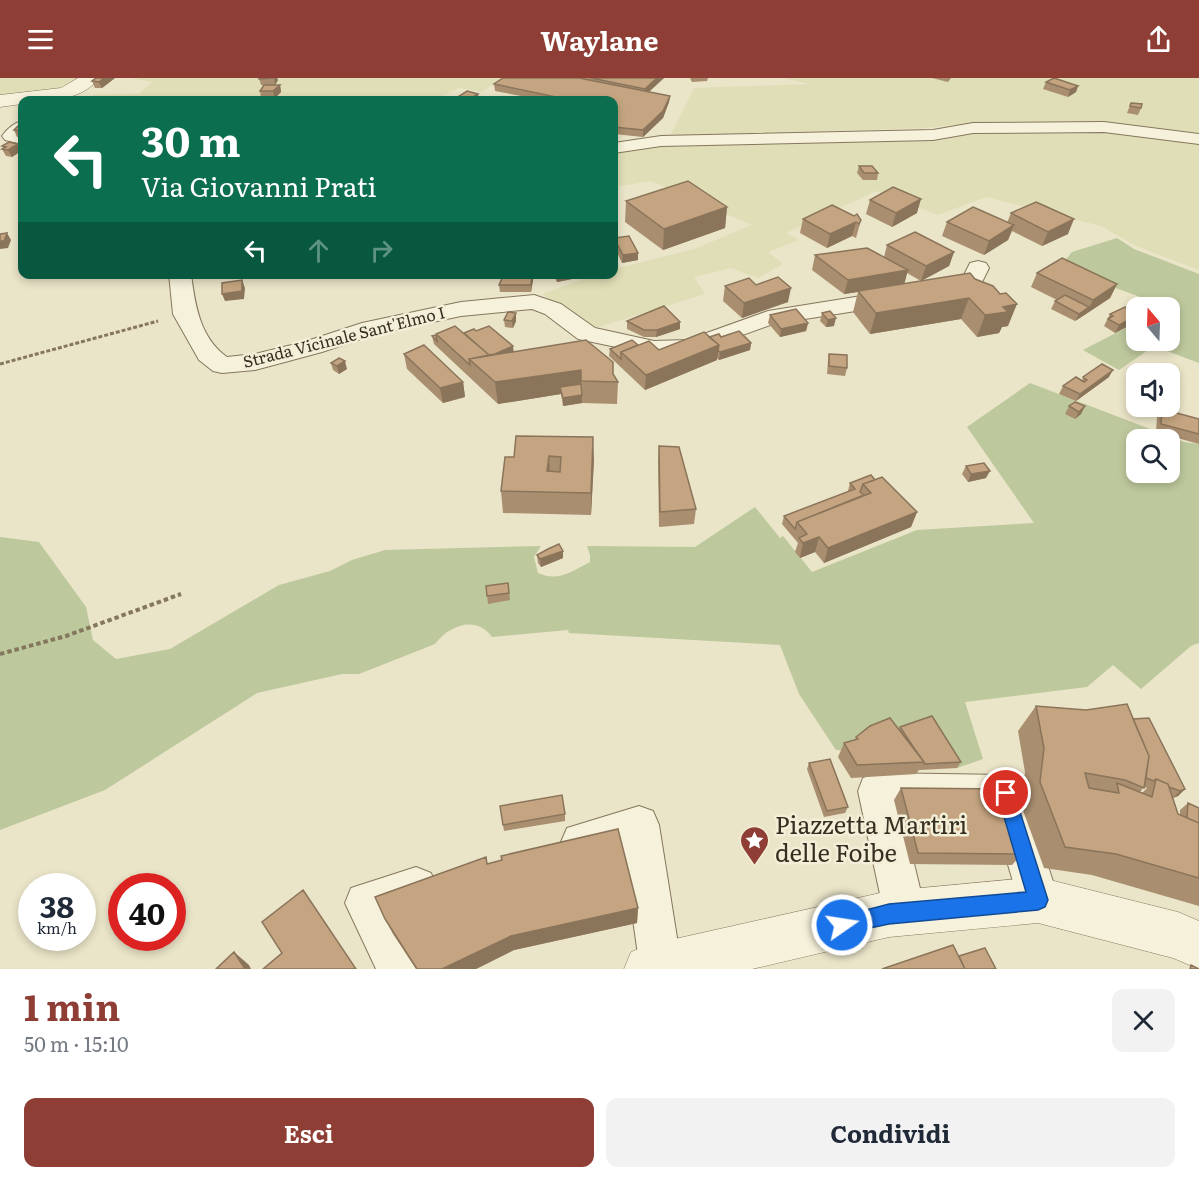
<!DOCTYPE html>
<html lang="it">
<meta charset="utf-8">
<style>
body{margin:0;font-family:Literata,serif;background:#f2f2f3;color:#1f2937;height:100vh;display:flex;flex-direction:column;font-size:22px;white-space:nowrap}
*{box-sizing:border-box;margin:0}
p{font-size:20px;color:#747a83}
.icon{flex:none;width:33px;height:33px;fill:none;stroke:currentColor;stroke-width:2;stroke-linecap:round;stroke-linejoin:round}
.map{position:relative;height:891px;overflow:hidden}
.sheet{display:flex;flex-direction:column;background:#fff;flex:1}
.sheet>*{flex:none}
.guide{position:absolute;left:18px;top:18px;width:600px;height:183px;border-radius:12px;box-shadow:0 3px 9px #0003;background:#0b6e4f;color:#fff;overflow:hidden}
.needle{width:39px;rotate:341deg}
.fabs{position:absolute;left:1126px;top:219px;display:grid;gap:12px}
.fabs a{display:grid;place-items:center;width:54px;height:54px;border-radius:12px;background:#fff;box-shadow:0 3px 9px #0003;font-size:30px}
.speed{position:absolute;left:18px;top:795px;display:flex;gap:12px;font-size:30px;font-weight:700;text-align:center}
.speed>*{display:grid;place-content:center;width:78px;height:78px;border-radius:50%;background:#fff;box-shadow:0 3px 9px #0003;line-height:1}
.speed small{font-size:15px;font-weight:400}
.speed .limit{border:9px solid #d22;background:#fff;color:#111}
.pin{position:absolute;display:grid;place-items:center;width:51px;height:51px;color:#fff;margin:-26px;border:3px solid #fff;border-radius:50%;box-shadow:0 2px 6px #0007}
.me{position:absolute;width:66px;margin:-33px;rotate:77deg;stroke-linejoin:round;filter:drop-shadow(0 0 4px #0008)}
.turn{display:flex;align-items:center;gap:21px;height:126px;padding:0 24px;font-size:27px}
.turn .icon{width:78px;height:78px;stroke-width:2.5}
.turn b{display:block;font-size:42px;line-height:51px}
.lanes{display:flex;align-items:center;height:57px;padding:0 24px;background:#0003;justify-content:center;gap:30px;direction:ltr}
.lanes .off{opacity:.35}
.round{display:grid;place-items:center;flex:none;width:63px;height:63px;border-radius:12px;background:#f2f2f3}
.head{display:flex;align-items:center;justify-content:space-between;height:102px;padding:0 24px}
h1{font-size:36px;font-weight:700;line-height:45px;color:#8e3e34}
.button{display:flex;gap:12px;margin-top:auto;padding:12px 24px}
.button a{flex:1;height:69px;border-radius:12px;background:#8e3e34;color:#fff;font-size:24px;font-weight:700;line-height:69px;text-align:center}
.button a+a{background:#f2f2f3;color:#1f2937}
header{display:flex;justify-content:space-between;align-items:center;height:78px;padding:0 24px;background:#8e3e34;color:#fff;font-size:27px;font-weight:700}
.map>svg:first-child{display:block}
</style>
<header><svg class="icon" aria-label="menu" viewBox="0 0 24 24"><path d="M4 6h16M4 12h16M4 18h16"/></svg>Waylane<svg class="icon" aria-label="share" viewBox="0 0 24 24"><path d="M12 15V3M7 8l5-5 5 5M5 13v7h14v-7"/></svg></header>
<div class="map">
<svg width="1199" height="891" viewBox="0 0 1199 891">
<rect width="100%" height="100%" fill="#eae4c8"/>
<!-- farmland -->
<path fill="#dfdeb6" d="M0 0H76L60 10 0 17Z
M131 0H502L482 14 459 10 435 22H90L93 17 139 16 153 4Z
M784 0H1199V56L1099 43 984 44 925 50 670 58 694 10 809 6Z
M971 52 1098 53 1199 64V192L1136 168 1101 148 986 119 938 137 876 113 786 155 799 162 768 174 783 186 758 200 731 190 694 199 705 216 595 250 542 216 594 197 614 196V191L694 171 752 147 651 103 614 109V74L653 67Z"/>
<!-- green -->
<path fill="#bdc89c" fill-rule="evenodd" d="M1117 160 1134 171 1199 196V285L1154 268 1119 292 1083 272 1137 244V262H1170V230L1163 229 1165 228 1069 193 1063 185 1072 174Z
M1030 305 1184 364 1199 366V565L1191 568 1141 611 1113 587 1087 609 965 624 983 681 957 690 946 676 836 672 799 616 780 567 569 555 568 552 492 559C477 537 449 547 435 566L359 596H342L257 615 105 712 0 752V459L39 464 86 529 93 562 116 581 170 571 279 507 330 493 352 482 385 472 541 468 534 479 538 495C558 504 571 494 590 484V477L587 468 695 469 755 429 780 460 783 458 812 494 917 452 1034 445 967 349ZM1137 362H1170V394H1137Z"/>
<g fill="none" stroke-linecap="round" stroke-linejoin="round">
<defs>
<path id="minor" d="M22 43V66L5 62 2 58C7 51 14 45 22 43Z
M1104 44 1199 56V66L1104 54 973 55 933 62 661 68 614 75V65L661 58 933 52 973 45Z
M978 183 986 185 989 190 980 208 932 221 773 246 690 276 654 277 578 261 545 236 532 231 461 238 376 256 322 274 255 292 222 295 213 293 199 282 173 236 169 196H191C195 227 200 260 227 279L255 276 304 264 362 245 461 224 534 217 561 226 595 250 654 263 687 262 768 233 930 207 963 199 970 185Z
M877 695 1006 697 1020 702 1059 822 1053 837 1038 843 1023 837 992 733 901 732 926 835 920 850 905 856 890 850 884 835 858 713 863 700Z
M639 728 653 733 659 747 682 891H640L623 771 581 784 567 778 561 764 567 750Z
M416 789 431 795 437 810 431 825 395 837 421 891H376L345 825 351 810Z"/>
<path id="tertiary" d="M78 0H99C81 24 49 22 22 22V26L0 29V17L61 10Z
M1038 799 1178 834 1199 843V891L1173 880 1038 845 889 859 752 891H624L631 874 648 867 889 813Z"/>
</defs>
<!-- minor casing -->
<use href="#minor" stroke="#85775e" stroke-width="2"/>
<!-- tertiary casing -->
<use href="#tertiary" stroke="#85775e" stroke-width="1"/>
<!-- path-far1 -->
<path stroke="#85775e" stroke-width="3" stroke-dasharray="4 2" stroke-linecap="butt" d="M0 286 158 243"/>
<!-- path -->
<path stroke="#85775e" stroke-width="4" stroke-dasharray="4.5 3" stroke-linecap="butt" d="M0 576 66 558 181 516"/>
<!-- minor -->
<use href="#minor" fill="#f6f1da" fill-rule="evenodd"/>
<!-- tertiary -->
<use href="#tertiary" fill="#f6f1da" fill-rule="evenodd"/>
</g>
<!-- wall -->
<path fill="#a98e6f" fill-rule="evenodd" d="M115 0 102 10H95L92 3Z
M259 0H277L278 2 275 7H280L281 14 275 20H261L260 13 264 7H261Z
M503 0H664L649 14 670 18 669 24 663 40 643 59 614 56V22H542L495 13 494 6Z
M690 0H708L707 3 692 4Z
M932 0H951L948 4Z
M1046 4 1078 8 1076 14 1068 19 1043 11Z
M1131 25 1141 30 1138 37 1127 35Z
M22 44V60L17 59 14 52Z
M2 68 21 73 12 79 6 78 2 71 3 70Z
M859 88 878 95 877 102H863L857 95Z
M870 122 917 135 892 149 866 136Z
M626 123 727 129 725 150 663 172 625 144Z
M1011 135 1068 156 1042 168 1012 153 1008 162 984 177 942 158 947 144 1007 145Z
M803 141 861 142 856 160 852 158 827 170 800 155Z
M614 160 638 175V182L622 185 614 168Z
M887 167 954 174 949 188 921 203 907 195 904 206 970 195 1008 248 1002 249 999 255 977 259 961 241 870 256 853 234 858 214 844 216 812 192 815 177 884 179Z
M1037 195 1117 206 1110 220 1075 243 1051 231 1055 223 1057 222 1031 209Z
M534 196 531 214H500L499 207Z
M552 196H577V200L557 204Z
M756 207 788 224 742 240 723 223 725 208Z
M516 235V243L513 250 505 249 504 242Z
M822 235 834 248 826 249 820 243Z
M1110 236 1136 244 1115 255 1104 248Z
M770 237 808 245 806 253 780 259 768 245Z
M627 243 680 251 656 259H644L627 251Z
M476 253 513 268V273L613 296 618 304 617 326 582 325 563 328 561 316 498 326 434 266 432 258 436 257 464 255Z
M709 259H721L751 265 750 272 719 282 717 280V282L645 312 609 278 610 271 638 267 659 272Z
M404 276 463 304 465 319 443 325 407 291Z
M829 276 847 290 845 298 827 296 828 283Z
M331 285 347 291 339 296 333 292Z
M1083 299H1109L1076 323 1059 316 1063 308 1082 303Z
M1069 328H1085L1081 336 1075 341 1065 336Z
M1162 331 1199 341V366L1156 354 1157 339Z
M516 358 594 381 591 437 503 435 501 413 514 379Z
M659 368 696 431 694 446 659 449 658 383Z
M966 388 986 400 968 404 962 396Z
M875 402 917 434 911 449 824 485 815 474 800 480 795 474 798 465 782 446 784 438 849 414 848 413 850 405Z
M563 473V480L541 489 538 485 537 477Z
M508 505 510 522 488 526 486 508Z
M1036 628 1133 641 1185 711 1178 718 1173 720 1178 736 1180 737V732L1188 725 1199 730V828L1092 797 1044 790 1021 727 1025 694 1018 653ZM1144 709 1147 710 1142 715 1140 714Z
M900 649 961 684 957 690 920 692H919L916 696 851 700 838 679 844 665 855 662 856 659 899 651Z
M809 685 848 729 845 735 824 739 807 691Z
M901 710 1022 776 1012 787 910 786 894 722Z
M565 736V743L504 753 503 747Z
M488 786 638 830 637 845 514 872 476 891H416L393 856 385 841Z"/>
<!-- shaded-wall -->
<path fill="#8a745a" d="M104 0H115L102 10 99 4Z
M274 0H277L278 2 275 7Z
M657 0H664L645 17V11Z
M280 7 281 14 275 20 273 13Z
M1078 8 1076 14 1068 19 1070 12Z
M478 16 479 22H468Z
M670 18 669 24 663 40 643 59V52Z
M18 66 21 73 12 79 8 72Z
M921 121 917 135 892 149 896 135Z
M727 129 725 150 663 172 664 151Z
M1074 141 1068 156 1042 168 1048 154Z
M856 144 852 158 827 170 830 156Z
M1014 147 1008 162 984 177 989 163Z
M7 155 11 162 8 170 0 171V163Z
M954 174 949 188 921 203 926 188Z
M638 175V182L622 185 623 177Z
M908 192 904 207 844 216 848 202Z
M532 196H534L531 214V207Z
M577 196V200L557 204V197Z
M242 202 245 210 244 221 225 223 222 216Z
M1117 206 1110 220 1086 236 1093 222Z
M791 210 788 224 742 240 744 225Z
M969 220 961 241 870 256 876 235Z
M1017 226 1008 248 1002 249 999 255 977 259 985 237 1003 229Z
M1089 229 1086 236 1075 243 1079 236Z
M516 235V243L513 250 512 243Z
M1137 238V242L1136 244 1115 255 1119 247Z
M836 240 834 248 826 249 828 242Z
M680 244V251L656 259 657 252Z
M808 245 806 253 780 259 781 251Z
M751 265 750 272 719 282 720 274Z
M719 267 717 282 645 312 646 297Z
M513 268 514 276 485 281Z
M345 283 347 291 339 296 337 288Z
M581 292V313L560 309 561 316 498 326 495 304Z
M1113 292 1109 299 1076 323 1080 316Z
M463 304 465 319 443 325 440 310Z
M582 317V325L563 328V320Z
M1085 328 1081 336 1075 341 1079 334Z
M593 359 594 381 591 437V415Z
M549 378 550 400 548 415 547 393Z
M990 393 986 400 968 404 971 396Z
M917 434 911 449 824 485 828 470Z
M819 459 815 474 800 480 803 465Z
M563 473V480L541 489 540 481Z
M1185 711 1178 718 1173 720 1180 713Z
M638 830 637 845 514 872 476 891H442L511 858Z
M234 874 249 887 251 891H245Z"/>
<!-- building -->
<path fill="#c5a581" stroke="#8a745a" stroke-width="1.5" fill-rule="evenodd" d="M96 0H104L99 4 92 3Z
M259 0H274L259 1Z
M503 0H579L670 18 663 33 643 52 614 49V22H558L561 20 494 6Z
M591 0H657L645 11Z
M1054 0 1078 8 1070 12 1046 4Z
M264 7H280L273 13H260Z
M467 13 478 16 468 22H453Z
M1131 25 1142 26 1141 30 1130 28Z
M22 44V53L14 52Z
M9 64 18 66 8 72 2 71 6 69 2 68Z
M859 88H872L878 95H864Z
M688 103 727 129 664 151 626 123Z
M893 109 921 121 896 135 870 122Z
M1036 124 1074 141 1048 154 1011 135Z
M832 127 854 138 857 136 861 142 859 146 856 144 830 156 803 141Z
M973 129 1014 147 989 163 947 144Z
M915 154 954 174 926 188 887 167Z
M7 155 4 163H0V156Z
M629 158 638 175 623 177 614 160Z
M867 170 908 192 848 202 815 177Z
M1062 180 1117 206 1093 222 1037 195Z
M970 195 975 201 993 208 1000 216 1006 215 1017 226 1003 229 1008 234 985 237 969 220 876 235 858 213Z
M504 196H532L531 207H499Z
M778 199 791 210 744 225 725 208 749 200 756 207Z
M242 202V213L222 216V205Z
M1065 217 1089 229 1079 236 1055 223Z
M664 228 680 244 657 252H644L627 243Z
M1125 229 1137 235V238L1119 247 1108 241 1113 238 1110 236Z
M796 231 808 245 781 251 770 237Z
M830 233 836 240 828 242 822 235Z
M508 234 516 235 512 243 504 242Z
M455 248 489 277 469 281 470 287 436 256Z
M489 248 513 268 495 276 489 277 464 255 474 251 476 253Z
M739 253 751 265 720 274 718 273 719 267 709 259 719 256 721 259Z
M704 254 719 267 646 297 621 274 649 263 659 272Z
M436 257 437 263 432 258Z
M586 262 613 284V296L618 304 581 303V292L495 304 469 281Z
M632 262 638 267 621 274V281L610 271Z
M424 267 463 304 440 310 404 276Z
M829 276 847 277V290L829 288Z
M339 280 345 283 337 288 331 285Z
M1102 286 1113 292 1080 316 1063 308 1076 299 1084 304 1087 302 1083 299Z
M581 306 582 317 563 320 560 309Z
M1075 324 1085 328 1079 334 1069 328Z
M1162 331 1199 341V356L1161 346Z
M516 358 593 359 591 415 501 413 505 379H514ZM549 378 561 379 560 394 547 393Z
M659 368 679 369 696 431 660 434Z
M984 385 990 393 971 396 966 388Z
M871 397 875 402 863 406 860 414 864 417 797 444 795 451 784 438 855 411 850 405Z
M882 399 917 434 828 470 819 459 803 465 799 460 807 456 797 444 871 415 863 406Z
M559 466 563 473 540 481 537 477 548 471Z
M508 505 509 515 487 518 486 508Z
M1127 626 1149 678 1144 710 1125 702 1085 695 1089 710 1119 715 1117 705 1152 719 1156 701 1168 706 1178 736 1199 745V800L1116 776 1065 769 1040 704 1044 670 1036 628 1086 632Z
M932 638 961 684 924 686V684L914 670 900 649Z
M890 640 924 684 857 687 844 665 858 661 856 659 870 648Z
M1149 640 1185 711 1180 713 1169 709 1168 706 1156 701 1154 703 1146 700 1149 678 1133 641Z
M830 681 848 729 827 733 809 685Z
M901 710 1002 711 1022 776 918 775Z
M562 717 565 736 503 747 500 728Z
M1188 725 1199 730V745L1187 740Z
M618 751 638 830 511 858 442 891H417L385 841 375 819 486 779 487 786 502 782 501 778Z
M303 812 356 891H263L282 875 262 844Z
M953 867 965 891H882Z
M985 870 996 891H965L959 878Z
M234 874 245 891H216Z
M1191 887 1199 891H1190Z"/>
<!-- route -->
<path fill="#1a73e8" stroke="#114b97" stroke-width="1.5" d="M1006 707 1012 709 1014 715 1048 822 1045 829 1038 832 889 846 842 856 835 853 833 847 835 840 889 826 1026 814 997 715 999 709Z"/>
<!-- icons -->
<defs>
<symbol id="sight-pin" viewBox="-11 -11 22 30"><path d="M0 17L-7.5 6A9.5 9.5 0 1 1 7.5 6Z" fill="#8e3e34" stroke="#f3eed7"/><path d="M0-6L1.8-2.2L6-1.7L2.9 1.2L3.7 5.4L0 3.3L-3.7 5.4L-2.9 1.2L-6-1.7L-1.8-2.2Z" fill="#fff"/></symbol>
</defs>
<g fill-rule="evenodd">
<use href="#sight-pin" x="738" y="746" width="33" height="45"/>
</g>
<g text-anchor="middle" stroke-width="5" stroke-linejoin="round" paint-order="stroke">
<!-- far-street labels -->
<g font-size="16" fill="#362e21" stroke="#f3eed7">
<text transform="translate(344 259) rotate(-14)" y="6">Strada Vicinale Sant'Elmo I</text>
</g>
<!-- near-poi labels -->
<g font-size="24" fill="#362e21" stroke="#f3eed7" text-anchor="start">
<text x="775" y="756">Piazzetta Martiri<tspan x="775" dy="28">delle Foibe</tspan></text>
</g>
</g>
</svg>
<div class="fabs">
<a><svg class="needle" viewBox="-14 -14 28 28"><path d="M0-13l5 13h-10z" fill="#e53935"/><path d="M0 13l5-13h-10z" fill="#747a83"/></svg></a>
<a><svg class="icon" aria-label="sound" viewBox="0 0 24 24"><path d="M4 9h4l5-4v14l-5-4H4zM17 9q2 3 0 6"/></svg></a>
<a><svg class="icon" aria-label="search" viewBox="0 0 24 24"><circle cx="10" cy="10" r="6"/><path d="M15 15l6 6"/></svg></a>
</div>
<div class="speed"><div>38<small>km/h</small></div><div class="limit">40</div></div>
<div class="pin" style="left:1006px;top:715px;background:#d93025"><svg class="icon" aria-label="arrive" viewBox="0 0 24 24"><path d="M6 21V4h12l-3 4 3 4H6"/></svg></div>
<svg class="me" style="left:842px;top:847px" viewBox="-20 -20 40 40"><circle r="17" fill="#1a73e8" stroke="#fff" stroke-width="3"/><path d="M0-11L8 9 0 5-8 9z" fill="#fff"/></svg>
<div class="guide">
<div class="turn"><svg class="icon" aria-label="left" viewBox="0 0 24 24"><path d="M17 20v-9H6M10 6l-5 5 5 5"/></svg><div><b>30 m</b>Via Giovanni Prati</div></div>
<div class="lanes"><svg class="icon" aria-label="left" viewBox="0 0 24 24"><path d="M17 20v-9H6M10 6l-5 5 5 5"/></svg><svg class="icon off" aria-label="ahead" viewBox="0 0 24 24"><path d="M12 20V5M6 11l6-6 6 6"/></svg><svg class="icon off" aria-label="right" viewBox="0 0 24 24"><path d="M7 20v-9h11M14 6l5 5-5 5"/></svg></div>
</div>
</div>
<section class="sheet">
<div class="head"><div><h1>1 min</h1><p>50 m · 15:10</p></div><a class="round"><svg class="icon" aria-label="close" viewBox="0 0 24 24"><path d="M6 6l12 12M18 6L6 18"/></svg></a></div>
<div class="button"><a>Esci</a><a>Condividi</a></div>
</section>
